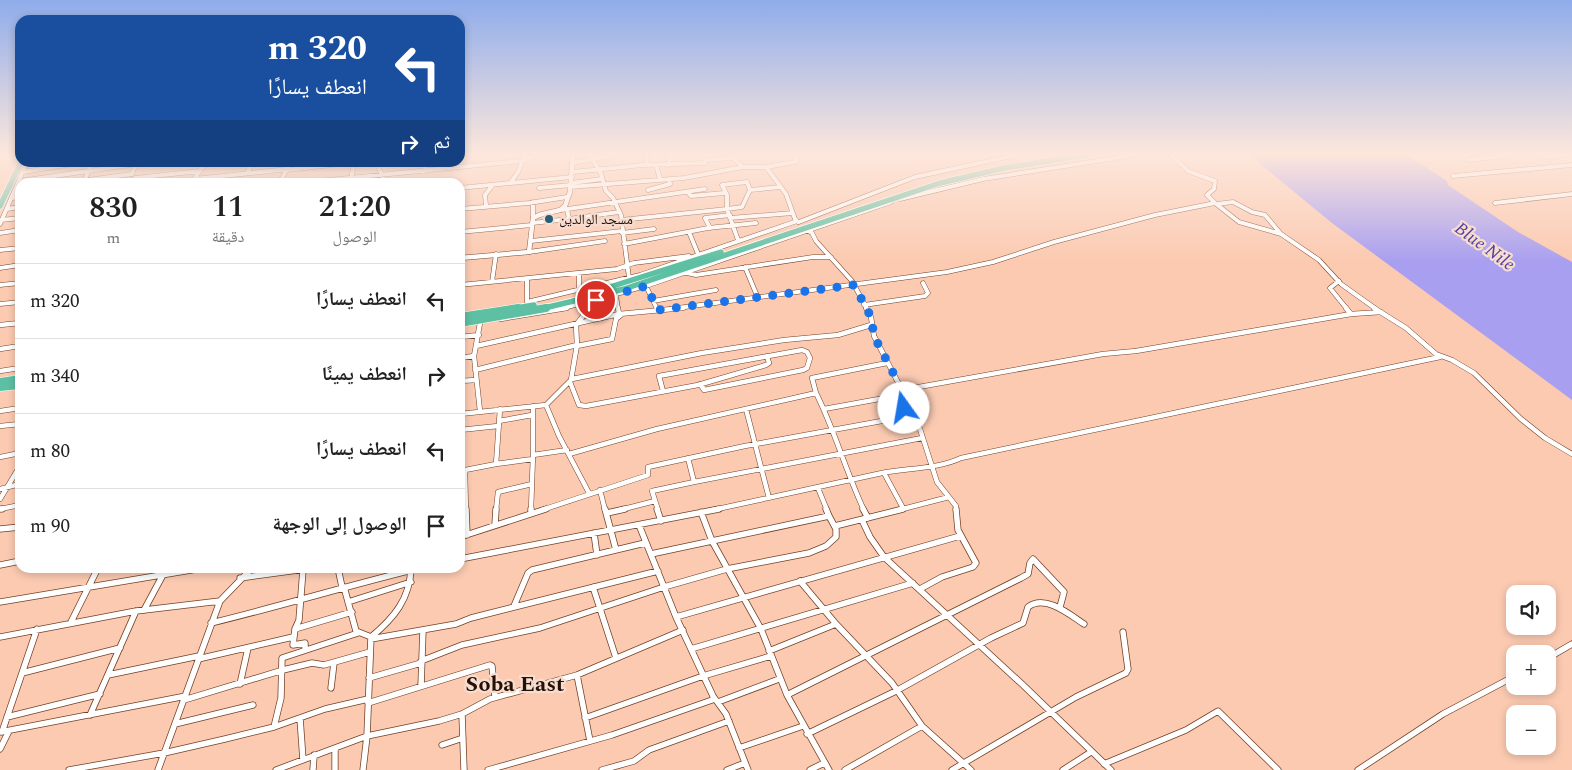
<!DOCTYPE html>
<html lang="ar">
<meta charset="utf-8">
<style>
body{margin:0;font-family:Spectral,"Noto Naskh Arabic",serif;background:#f2f2f2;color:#222;direction:rtl;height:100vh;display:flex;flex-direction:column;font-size:19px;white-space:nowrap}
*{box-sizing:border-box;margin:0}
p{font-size:16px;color:#767676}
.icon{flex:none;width:28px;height:28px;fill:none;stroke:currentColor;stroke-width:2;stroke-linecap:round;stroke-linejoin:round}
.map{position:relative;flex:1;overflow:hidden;direction:ltr}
.side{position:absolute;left:15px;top:178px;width:450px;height:395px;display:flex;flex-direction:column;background:#fff;border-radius:15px;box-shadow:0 2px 8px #0003;direction:rtl}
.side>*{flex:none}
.top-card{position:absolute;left:15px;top:15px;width:450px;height:152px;border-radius:15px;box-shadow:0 2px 8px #0003;direction:rtl;background:#1a4fa0;color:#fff;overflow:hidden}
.fabs{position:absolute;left:1506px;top:585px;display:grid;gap:10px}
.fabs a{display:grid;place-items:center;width:50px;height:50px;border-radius:10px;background:#fff;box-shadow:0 2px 8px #0003;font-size:25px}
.pin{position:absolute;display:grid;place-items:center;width:42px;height:42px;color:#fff;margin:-21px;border:2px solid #fff;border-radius:50%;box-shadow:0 1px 5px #0007}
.me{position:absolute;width:55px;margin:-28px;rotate:347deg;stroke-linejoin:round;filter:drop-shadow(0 0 4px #0008)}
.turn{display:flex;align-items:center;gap:18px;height:105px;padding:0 15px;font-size:22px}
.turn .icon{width:65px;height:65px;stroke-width:2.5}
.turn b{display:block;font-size:35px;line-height:42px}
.then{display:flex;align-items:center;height:48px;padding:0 15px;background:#0003;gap:10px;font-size:19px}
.eta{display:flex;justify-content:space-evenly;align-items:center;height:85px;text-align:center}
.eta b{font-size:30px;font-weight:600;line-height:35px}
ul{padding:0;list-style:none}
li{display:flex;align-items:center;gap:15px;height:75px;padding:0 15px;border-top:1px solid #e0e0e0}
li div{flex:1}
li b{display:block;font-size:19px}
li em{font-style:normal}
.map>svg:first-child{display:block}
</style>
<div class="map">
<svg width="1572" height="770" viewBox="0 0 1572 770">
<rect width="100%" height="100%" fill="#fbcab1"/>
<!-- water -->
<path fill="#a99ff0" d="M1247 153H1404L1447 181 1448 185 1518 232 1572 262V400L1332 223Z"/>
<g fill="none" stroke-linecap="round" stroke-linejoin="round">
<defs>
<path id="minor-far2" d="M589 153 601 174 606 191 613 198 621 215 629 278
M646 153 647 165
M727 153 743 167
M794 153 797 160 795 162 766 167 786 194 795 219 798 222
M1169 153 1188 171 1215 181 1214 189 1207 195 1215 203
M1468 160 1530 153 1547 157 1572 154
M376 162 385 182
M425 162V171
M136 163 144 162
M572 163 625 153
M204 165 227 162
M656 165 660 179
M668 165 672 153
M287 170 358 162
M23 172 84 162
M573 172 643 165 705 163 706 160 732 158
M247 173 253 162
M1453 176 1572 165
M194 179 288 169
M351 179 354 163
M20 181 136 164
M73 182 132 174 136 163
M84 182 92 162
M130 182 135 178 200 171
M192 182 206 162
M280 182 291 162
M309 182 521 161 545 153
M511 182 518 172 526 153
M747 182 750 190 742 207 727 209V195L722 185Z
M571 183 602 179
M570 187 684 178 743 167H766
M460 188 572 177
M539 188 571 185
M648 190 670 184 669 179
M750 190 781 187
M688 192 691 196 724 193
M12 198 20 197
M900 199 983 179 1147 153
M533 202V219
M1495 203 1572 194
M1217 204 1233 202 1252 212 1265 215 1281 234
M486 205 485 195 492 186
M7 209 20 207
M460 209 529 203 567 197
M567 209 569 219 619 212
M727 209 738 240
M561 210 705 189
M730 218 793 213
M1 220 20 218
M621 220 727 209
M799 222 915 177 1026 153
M532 223 569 219
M0 224 27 162
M710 228 705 218 730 215
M807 230 812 233 816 241 852 281 867 309
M460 232 532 225
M689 232 698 254
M0 233 20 230
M622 233 654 229
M531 241 622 231
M624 244 708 228 756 223
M0 250 20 248
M529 252 605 241
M745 267 758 298
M0 268 20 265
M579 273V291
M687 273 696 275 813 257H831
M527 279V302L640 275 797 221
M1339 281 1330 288 1347 309
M492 282 496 254
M0 285 20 283
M460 285 617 269 634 263 689 256
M646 286 657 309
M616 296 618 309
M653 301 716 290
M0 304 20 302
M581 304 582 309
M864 305 925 296 928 293 923 283
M560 309 646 286 891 202
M670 309 947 272 993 262 1054 242 1155 215 1215 203 1239 222 1281 234 1319 260 1341 284 1376 309"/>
<path id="minor-far1" d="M618 308 619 314
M657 308 658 310
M866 308 871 317 874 336 902 390 906 411 920 429 937 482 956 506V510
M1346 308 1351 314
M1374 308 1406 328 1436 354 1452 360 1474 373 1521 419 1545 438 1572 454
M501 319 567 308
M480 323 474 356 480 411
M0 325 20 323
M460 337 479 335
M476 346 619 314 683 308
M577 346 612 339 616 319 621 315
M0 349 20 346
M460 358 474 356
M475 370 577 345
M0 371 20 368
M572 379 702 353 784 340 838 335 871 325
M460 381 476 380
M570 382 579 405 586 406 698 385 766 365 769 363 767 356
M902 390 1103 354 1136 351 1351 314 1381 312
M663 391 659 376 802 350 807 352 810 358 807 368 803 370 704 390 700 384
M816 393C835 431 846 472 864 510
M546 405 559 436 589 493
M533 406V455
M500 409 496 464 533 459
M746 409 769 498
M824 409 901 395
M0 411 20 408
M460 414 546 405 571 380 577 345 576 325 583 316 582 308
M499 421 532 415
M0 426 20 424
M460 430 498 426
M569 454 657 429 816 393 812 378 887 363
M0 457 20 453
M460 471 496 464
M465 471 466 510
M884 473 903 508
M694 482 922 438
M818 488 827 510
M0 489 20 484
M600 490 605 510
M0 499 20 466
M0 509 20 505
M496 510 498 492 532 484
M531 510 533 455 567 450
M542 510 648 475V467L745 446 909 416
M620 510 655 501
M658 510 652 491 694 482 688 458
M713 510C769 498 826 485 882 473 908 468 938 469 961 458L1440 357
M899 510 949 497"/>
<path id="minor" d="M0 509H2
M466 509 467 535
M605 509 616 550
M657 509 661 521
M826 509 829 516
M863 509 868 518
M701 512 712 541 761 629 787 695 829 770
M531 513V509
M607 513 625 509
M862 520 870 537 884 557 1023 685 1111 770
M495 525 496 509
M639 525 676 617 713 696 726 714 748 770
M835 526 903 509
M0 529 20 527
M594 533 597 555
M460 537 546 509
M460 559 719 509
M0 565 20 561
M338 568 342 587
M303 570 299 620 295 629 293 645 305 643V650
M240 578 313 568
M800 581 836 624 892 683 922 726 971 770
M344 587 356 631 371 637 367 736 363 770
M593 587 616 658
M920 589 942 577 973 567 976 563 958 530 956 509
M0 602 203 568
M348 602 411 582
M514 606 528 573 532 570 645 543
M144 610 164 573
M676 617 960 536
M71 622 98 568
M211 623C281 606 350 585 420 568
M295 629 352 612
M0 637 136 611 220 601
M371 637C394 618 410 599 411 568
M371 639 456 624 471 618 658 571
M691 649 913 583
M769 651 836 624
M1548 658 1572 644
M198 659 293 637
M421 661 462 645 540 628 664 587 727 569 809 553 826 546 836 537V529L829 516 651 554
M22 673 120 648
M108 675 199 656
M577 675 590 741
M369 678 421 663
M240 684 248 648
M421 686 423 630
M331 688 334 663
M787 695 1021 578 1028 574 1030 563 1033 559 1064 592 1060 607
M184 700 283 670 312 663 324 665 370 652
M718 702 779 679
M368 703 490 665 492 666 495 697
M462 714 464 770
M90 715 136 611
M7 717 100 694
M300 718 303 760
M585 718 703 676 771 656
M175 724 253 705
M274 727 281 698 282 658 358 633
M0 732 186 696
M2 732 37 629
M807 734 896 691 991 638 1023 623 1028 607C1045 594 1069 614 1084 624
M442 745 463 738
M335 748V770
M739 748 803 726
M0 749 9 731
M1104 764 1186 730 1218 711 1278 770
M69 770 164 753 225 739 274 727 325 709 368 699
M158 770 220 601 252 568
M276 770 367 736 439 721 462 714 490 699 577 675 683 630
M313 770 314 755
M488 770 612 735 715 699
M602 770 634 761 649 750 729 721
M727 770 745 763
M810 770 824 763
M845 770 922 726
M952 770 1076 697 1126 673 1128 669 1123 632
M1063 770 1091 752
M1358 770 1443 714 1515 676"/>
<path id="tertiary" d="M460 258 529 252 533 218 539 215 560 210 565 206 570 192 573 153"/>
<path id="trunk-far1" d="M0 206 21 162
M594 292 721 252
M510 309 534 305
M540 309 624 289 940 183 1004 168 1099 153"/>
<path id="trunk" d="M460 317 518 308
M460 323 546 308
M0 382 20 379
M0 387 20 385"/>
</defs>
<!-- minor-far2 casing -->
<use href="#minor-far2" stroke="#744125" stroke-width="5"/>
<!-- minor-far1 casing -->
<use href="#minor-far1" stroke="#744125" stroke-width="5.5"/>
<!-- minor casing -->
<use href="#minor" stroke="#744125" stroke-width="7"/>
<!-- tertiary casing -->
<use href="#tertiary" stroke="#744125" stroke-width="5.5"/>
<!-- trunk-far1 casing -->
<use href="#trunk-far1" stroke="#fff" stroke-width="7"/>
<!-- trunk casing -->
<use href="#trunk" stroke="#fff" stroke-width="9"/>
<!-- minor-far2 -->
<use href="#minor-far2" stroke="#fff" stroke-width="4"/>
<!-- minor-far1 -->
<use href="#minor-far1" stroke="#fff" stroke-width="4.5"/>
<!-- minor -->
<use href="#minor" stroke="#fff" stroke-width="5.5"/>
<!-- tertiary -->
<use href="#tertiary" stroke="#fff" stroke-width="4.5"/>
<!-- trunk-far1 -->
<use href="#trunk-far1" stroke="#5ec0a3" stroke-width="5.5"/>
<!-- trunk -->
<use href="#trunk" stroke="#5ec0a3" stroke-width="8"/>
</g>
<!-- sky -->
<linearGradient id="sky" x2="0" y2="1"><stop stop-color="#8faceb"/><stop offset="0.59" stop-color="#fde7dc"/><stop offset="1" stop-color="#fde7dc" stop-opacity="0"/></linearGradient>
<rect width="1572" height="261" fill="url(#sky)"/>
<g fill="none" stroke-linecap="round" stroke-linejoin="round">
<!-- route -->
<path stroke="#1a73e8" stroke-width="9" stroke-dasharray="0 16.2" d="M596 300 646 286 658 310 854 285 871 317 874 336 902 390 904 408"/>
</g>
<!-- markers -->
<circle fill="#245e77" stroke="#f6ddd0" stroke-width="2" cx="549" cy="219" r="5"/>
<g text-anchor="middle" stroke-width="4.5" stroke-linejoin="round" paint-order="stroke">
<!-- far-poi labels -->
<g font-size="14" fill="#251005" stroke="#f6ddd0" text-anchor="start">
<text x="559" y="224">مسجد الوالدين</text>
</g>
<!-- water labels -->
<g font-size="18" font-style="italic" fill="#55419e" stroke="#f6ddd0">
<text transform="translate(1485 246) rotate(36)" y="6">Blue Nile</text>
</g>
<!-- near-quarter labels -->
<g font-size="22" font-weight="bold" fill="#251005" stroke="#f6ddd0">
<text x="515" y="691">Soba East</text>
</g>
</g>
</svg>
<div class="fabs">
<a><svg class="icon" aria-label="sound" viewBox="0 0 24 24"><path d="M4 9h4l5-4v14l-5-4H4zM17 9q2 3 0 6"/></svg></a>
<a>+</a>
<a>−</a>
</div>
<div class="pin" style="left:596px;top:300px;background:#d93025"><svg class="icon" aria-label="arrive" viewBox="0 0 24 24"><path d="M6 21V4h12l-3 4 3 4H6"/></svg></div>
<svg class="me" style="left:904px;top:408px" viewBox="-20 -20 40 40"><circle r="19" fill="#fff"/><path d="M0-13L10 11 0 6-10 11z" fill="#1a73e8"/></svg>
<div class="top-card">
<div class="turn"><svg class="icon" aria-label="left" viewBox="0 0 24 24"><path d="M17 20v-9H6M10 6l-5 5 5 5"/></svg><div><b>320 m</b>انعطف يسارًا</div></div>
<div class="then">ثم<svg class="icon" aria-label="right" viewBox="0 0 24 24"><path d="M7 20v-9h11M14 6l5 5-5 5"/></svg></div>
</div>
<section class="side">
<div class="eta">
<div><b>21:20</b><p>الوصول</p></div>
<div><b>11</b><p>دقيقة</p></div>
<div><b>830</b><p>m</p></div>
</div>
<ul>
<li><svg class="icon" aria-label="left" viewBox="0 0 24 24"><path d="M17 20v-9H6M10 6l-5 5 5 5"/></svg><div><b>انعطف يسارًا</b></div><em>320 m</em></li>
<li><svg class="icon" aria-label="right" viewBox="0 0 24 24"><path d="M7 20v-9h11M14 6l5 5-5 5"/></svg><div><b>انعطف يمينًا</b></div><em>340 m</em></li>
<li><svg class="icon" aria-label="left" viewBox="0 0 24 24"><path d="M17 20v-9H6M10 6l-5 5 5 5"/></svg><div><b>انعطف يسارًا</b></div><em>80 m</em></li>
<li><svg class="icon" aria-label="arrive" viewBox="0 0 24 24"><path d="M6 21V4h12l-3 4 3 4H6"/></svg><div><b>الوصول إلى الوجهة</b></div><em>90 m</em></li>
</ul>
</section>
</div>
